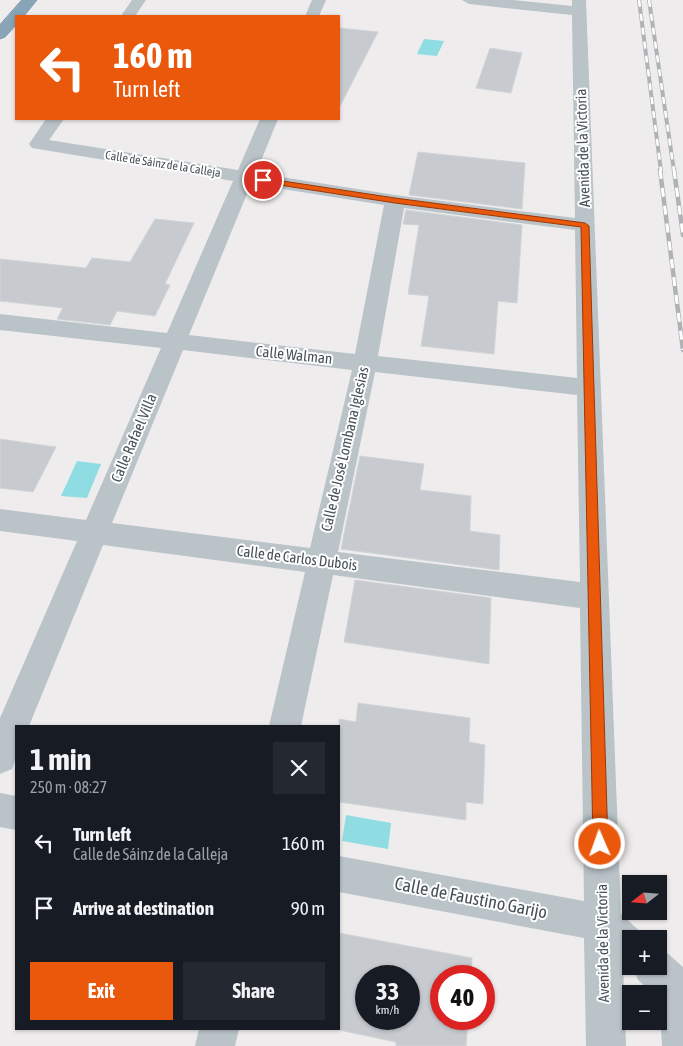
<!DOCTYPE html>
<meta charset="utf-8">
<style>
body{margin:0;font-family:"Asap Condensed",sans-serif;background:#242831;color:#f1f3f6;height:100vh;display:flex;flex-direction:column;font-size:19px;white-space:nowrap}
*{box-sizing:border-box;margin:0}
p{font-size:16px;color:#9ea1a6}
.icon{flex:none;width:28px;height:28px;fill:none;stroke:currentColor;stroke-width:2;stroke-linecap:round;stroke-linejoin:round}
.map{position:relative;flex:1;overflow:hidden}
.drawer{position:absolute;left:15px;top:725px;width:325px;height:305px;display:flex;flex-direction:column;background:#171b24;border-radius:0px;box-shadow:0 1px 4px #0004}
.drawer>*{flex:none}
.top-card{position:absolute;left:15px;top:15px;width:325px;height:105px;border-radius:0px;box-shadow:0 1px 4px #0004;background:#ea580c;color:#fff;overflow:hidden}
.needle{width:32px;rotate:253deg}
.tools{position:absolute;left:622px;top:875px;display:grid;gap:10px}
.tools a{display:grid;place-items:center;width:45px;height:45px;border-radius:0px;background:#171b24;box-shadow:0 1px 4px #0004;font-size:25px}
.speed{position:absolute;left:355px;top:965px;display:flex;gap:10px;font-size:25px;font-weight:700;text-align:center}
.speed>*{display:grid;place-content:center;width:65px;height:65px;border-radius:50%;background:#171b24;box-shadow:0 1px 4px #0004;line-height:1}
.speed small{font-size:12px;font-weight:400}
.speed .limit{border:8px solid #d22;background:#fff;color:#111}
.pin{position:absolute;display:grid;place-items:center;width:42px;height:42px;color:#fff;margin:-21px;border:2px solid #fff;border-radius:50%;box-shadow:0 1px 5px #0007}
.me{position:absolute;width:55px;margin:-28px;rotate:358deg;stroke-linejoin:round;filter:drop-shadow(0 0 4px #0008)}
.turn{display:flex;align-items:center;gap:18px;height:105px;padding:0 15px;font-size:22px}
.turn .icon{width:65px;height:65px;stroke-width:2.5}
.turn b{display:block;font-size:35px;line-height:42px}
.round{display:grid;place-items:center;flex:none;width:52px;height:52px;border-radius:0px;background:#242831}
.headline{display:flex;align-items:center;justify-content:space-between;height:85px;padding:0 15px}
h1{font-size:30px;font-weight:700;line-height:38px}
.button{display:flex;gap:10px;margin-top:auto;padding:10px 15px}
.button a{flex:1;height:58px;border-radius:0px;background:#ea580c;color:#fff;font-size:20px;font-weight:700;line-height:58px;text-align:center}
.button a+a{background:#242831;color:#f1f3f6}
ul{padding:0;list-style:none}
li{display:flex;align-items:center;gap:15px;height:65px;padding:0 15px}
li div{flex:1}
li b{display:block;font-size:19px}
li em{font-style:normal}
.map>svg:first-child{display:block}
</style>
<div class="map">
<svg width="683" height="1046" viewBox="0 0 683 1046">
<rect width="100%" height="100%" fill="#efeced"/>
<!-- water -->
<path fill="#8fdce2" d="M424 39 444 41 437 56 417 54Z
M77 461 101 464 87 498 61 496Z
M346 815 391 823 388 849 342 841Z"/>
<!-- building -->
<path fill="#c7cacf" stroke="#d1d4d7" fill-rule="evenodd" d="M339 28 378 32 339 108Z
M490 48 522 53 511 93 476 88Z
M418 152 525 163 522 209 409 195Z
M406 210 522 225 517 303 498 301 494 354 421 346 429 296 408 294 419 225 403 224Z
M155 219 194 223 165 284 170 285 155 316 117 311 110 325 57 319 63 308 0 301V259L86 268 92 258 130 262Z
M0 439 56 447 33 492 0 488Z
M360 456 424 464 420 490 471 496 470 531 500 535 499 570 341 549Z
M355 580 491 598 489 664 344 642Z
M358 703 470 718 469 742 485 745 483 804 466 802V820L339 802V719L356 722Z
M339 933 472 958 471 976H441V1019H468L466 1046H396V1042L339 1030ZM366 976H409V1019H366Z"/>
<g fill="none" stroke-linecap="round" stroke-linejoin="round">
<defs>
<path id="highway" d="M22 0H37L24 16H16V25L5 37 0 39V25Z"/>
</defs>
<!-- highway casing -->
<use href="#highway" stroke="#7490a3" stroke-width="1"/>
<!-- minor -->
<path fill="#b9c3c8" fill-rule="evenodd" d="M132 0H146L135 16H121Z
M312 0H326L319 16H305Z
M462 0H513L572 6V0H586L621 914 644 935 646 939H631V966H659V950L666 952 683 967V1046H662L659 994H654L638 980 633 966 631 967 623 964 626 1046H586L584 938 339 892V856L584 901 580 608 333 575 301 726H269L305 572 103 545 29 726H16V758L12 769 0 774V718L77 541 0 531V509L86 520 161 348 0 330V314L167 333 233 181 38 149 32 148 29 144 46 119H64L49 140 238 170 260 119H278L256 173 395 195 575 218 572 15 469 4ZM251 184 384 205 355 354 189 335ZM404 208 575 230 577 378 378 356ZM183 350 352 370 310 548 112 523ZM375 372 577 395 580 582 338 552Z
M0 793 16 796V830L0 827Z
M199 1029H239L235 1046H195Z"/>
<!-- highway -->
<use href="#highway" fill="#88a5b7" fill-rule="evenodd"/>
<defs>
<path id="rail-far1" d="M639 0 661 171
M649 0 674 171"/>
<path id="rail" d="M660 170 683 350
M674 170 683 235"/>
</defs>
<!-- rail-far1 casing -->
<use href="#rail-far1" stroke="#afb3b6" stroke-width="4"/>
<!-- rail casing -->
<use href="#rail" stroke="#afb3b6" stroke-width="4.5"/>
<!-- rail-far1 -->
<use href="#rail-far1" stroke="#fff" stroke-width="2.5" stroke-dasharray="7" stroke-linecap="butt"/>
<!-- rail -->
<use href="#rail" stroke="#fff" stroke-width="3" stroke-dasharray="9" stroke-linecap="butt"/>
</g>
<!-- route -->
<path fill="#ea580c" stroke="#983908" d="M263 178 395 198 585 223 589 226 608 844 606 849 600 851 595 849 593 844 581 227 395 203 260 182V179Z"/>
<g text-anchor="middle" stroke-width="4" stroke-linejoin="round" paint-order="stroke">
<!-- far-street labels -->
<g font-size="12" fill="#475258" stroke="#fff">
<text transform="translate(163 164) rotate(9)" y="4">Calle de Sáinz de la Calleja</text>
</g>
<!-- street labels -->
<g font-size="15" fill="#475258" stroke="#fff">
<text transform="translate(583 148) rotate(-92)" y="5">Avenida de la Victoria</text>
<text transform="translate(294 355) rotate(6)" y="5">Calle Walman</text>
<text transform="translate(134 438) rotate(-67)" y="5">Calle Rafael Villa</text>
<text transform="translate(345 449) rotate(-77)" y="5">Calle de José Lombana Iglesias</text>
<text transform="translate(297 558) rotate(7)" y="5">Calle de Carlos Dubois</text>
<text transform="translate(603 943) rotate(-91)" y="5">Avenida de la Victoria</text>
</g>
<!-- near-street labels -->
<g font-size="18" fill="#475258" stroke="#fff">
<text transform="translate(471 898) rotate(11)" y="6">Calle de Faustino Garijo</text>
</g>
</g>
</svg>
<div class="tools">
<a><svg class="needle" viewBox="-14 -14 28 28"><path d="M0-13l5 13h-10z" fill="#e53935"/><path d="M0 13l5-13h-10z" fill="#9ea1a6"/></svg></a>
<a>+</a>
<a>−</a>
</div>
<div class="speed"><div>33<small>km/h</small></div><div class="limit">40</div></div>
<div class="pin" style="left:263px;top:180px;background:#d93025"><svg class="icon" aria-label="arrive" viewBox="0 0 24 24"><path d="M6 21V4h12l-3 4 3 4H6"/></svg></div>
<svg class="me" style="left:600px;top:844px" viewBox="-20 -20 40 40"><circle r="17" fill="#ea580c" stroke="#fff" stroke-width="3"/><path d="M0-11L8 9 0 5-8 9z" fill="#fff"/></svg>
<div class="top-card">
<div class="turn"><svg class="icon" aria-label="left" viewBox="0 0 24 24"><path d="M17 20v-9H6M10 6l-5 5 5 5"/></svg><div><b>160 m</b>Turn left</div></div>
</div>
<section class="drawer">
<div class="headline"><div><h1>1 min</h1><p>250 m · 08:27</p></div><a class="round"><svg class="icon" aria-label="close" viewBox="0 0 24 24"><path d="M6 6l12 12M18 6L6 18"/></svg></a></div>
<ul>
<li><svg class="icon" aria-label="left" viewBox="0 0 24 24"><path d="M17 20v-9H6M10 6l-5 5 5 5"/></svg><div><b>Turn left</b><p>Calle de Sáinz de la Calleja</p></div><em>160 m</em></li>
<li><svg class="icon" aria-label="arrive" viewBox="0 0 24 24"><path d="M6 21V4h12l-3 4 3 4H6"/></svg><div><b>Arrive at destination</b></div><em>90 m</em></li>
</ul>
<div class="button"><a>Exit</a><a>Share</a></div>
</section>
</div>
